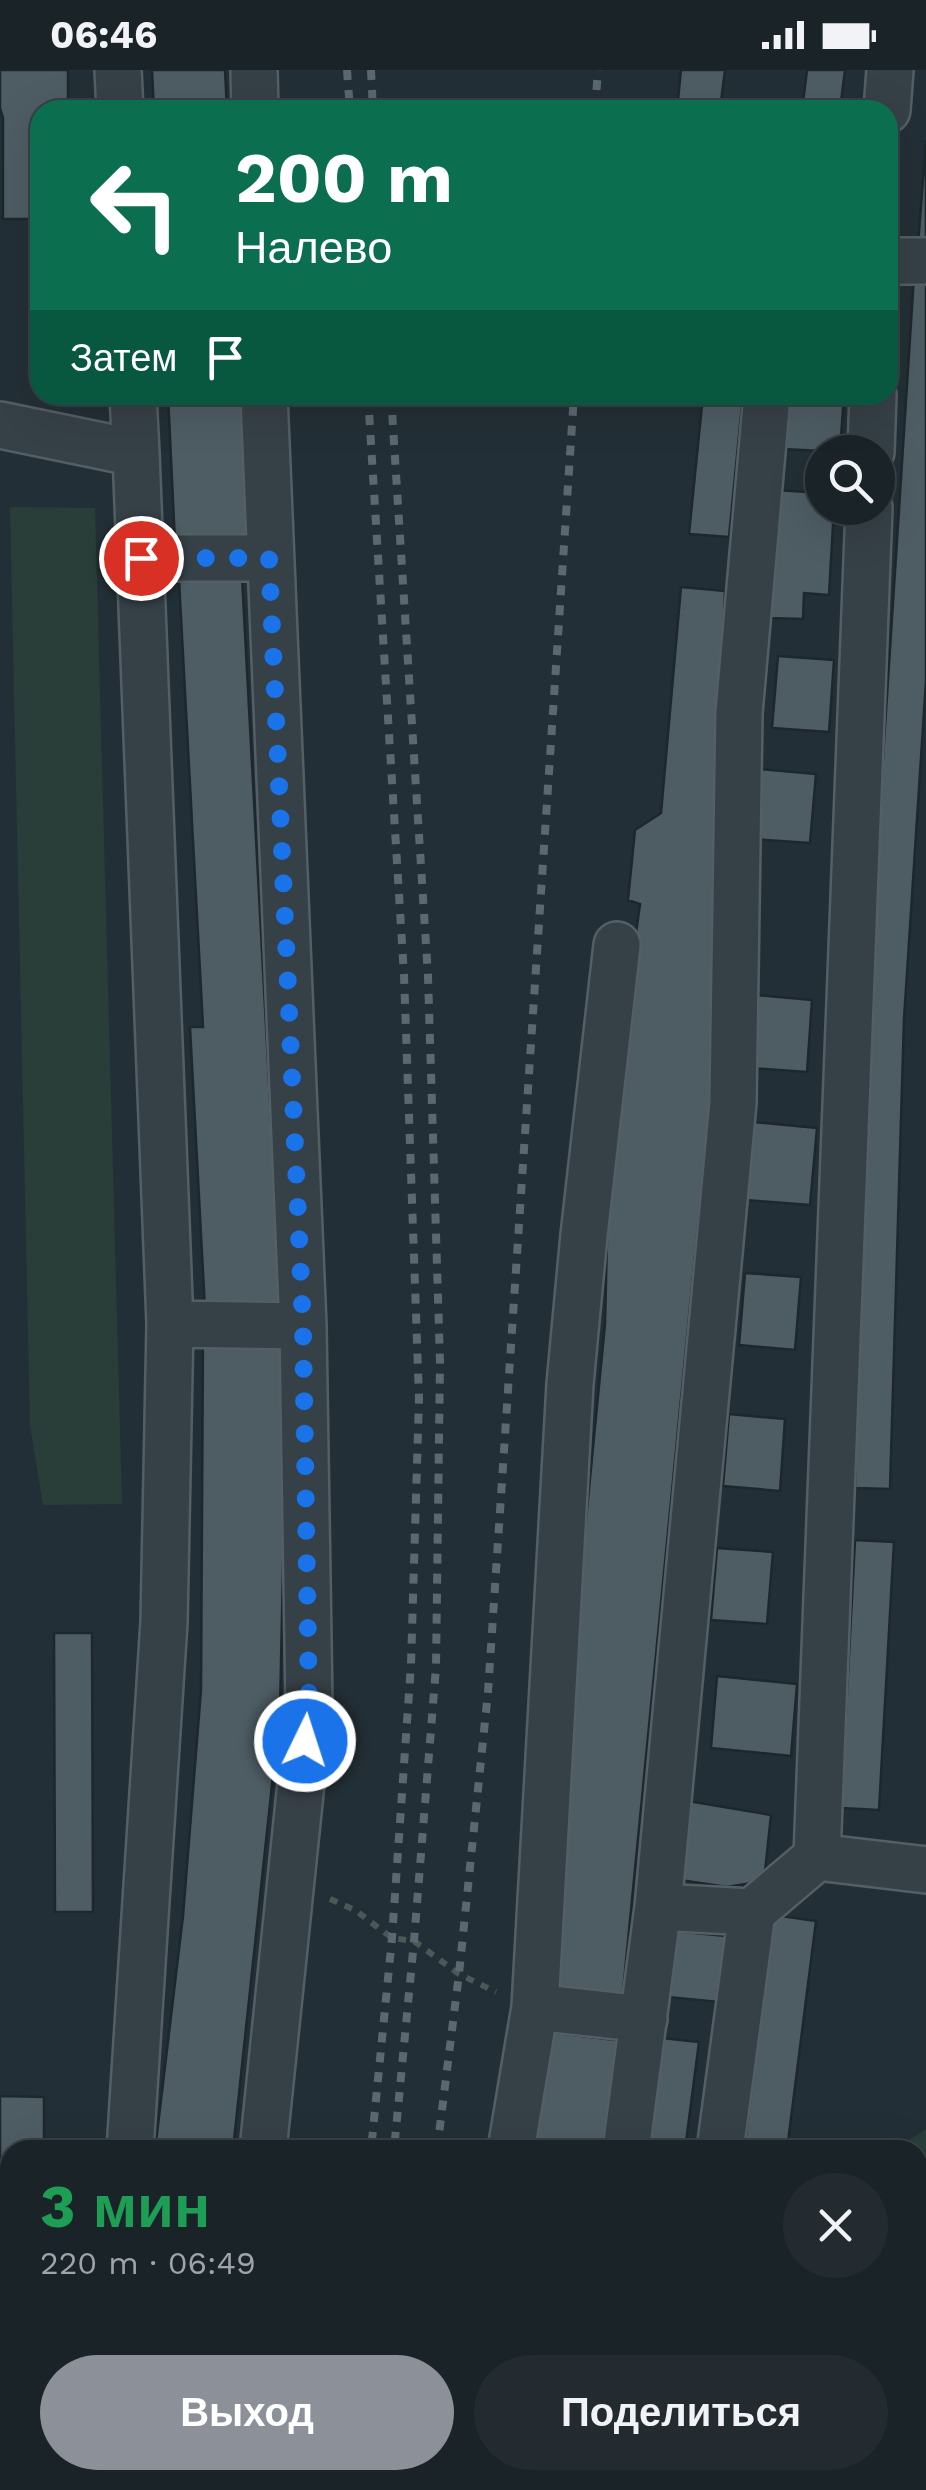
<!DOCTYPE html>
<html lang="ru">
<meta charset="utf-8">
<style>
body{margin:0;font-family:"Work Sans",sans-serif;background:#232b30;color:#f1f3f6;height:100vh;display:flex;flex-direction:column;font-size:38px;white-space:nowrap}
*{box-sizing:border-box;margin:0}
p{font-size:32px;color:#9fa4a8}
.icon{flex:none;width:55px;height:55px;fill:none;stroke:currentColor;stroke-width:2;stroke-linecap:round;stroke-linejoin:round}
.map{position:relative;flex:1;overflow:hidden}
.sheet{position:absolute;left:0px;top:2070px;width:928px;height:350px;display:flex;flex-direction:column;background:#1a2328;border-radius:30px 30px 0 0;box-shadow:0 10px 40px #0002,0 0 0 2px #384045}
.sheet>*{flex:none}
.guide{position:absolute;left:30px;top:30px;width:868px;height:305px;border-radius:30px;box-shadow:0 10px 40px #0002,0 0 0 2px #384045;background:#0b6e4f;color:#fff;overflow:hidden}
.tools{position:absolute;left:805px;top:365px;display:grid;gap:20px}
.tools a{display:grid;place-items:center;width:90px;height:90px;border-radius:50%;background:#1a2328;box-shadow:0 10px 40px #0002,0 0 0 2px #384045;font-size:50px}
.pin{position:absolute;display:grid;place-items:center;width:85px;height:85px;color:#fff;margin:-42px;border:5px solid #fff;border-radius:50%;box-shadow:0 2px 10px #0007}
.me{position:absolute;width:110px;margin:-55px;rotate:4deg;stroke-linejoin:round;filter:drop-shadow(0 0 8px #0008)}
.turn{display:flex;align-items:center;gap:35px;height:210px;padding:0 40px;font-size:45px}
.turn .icon{width:130px;height:130px;stroke-width:2.5}
.turn b{display:block;font-size:70px;line-height:85px}
.then{display:flex;align-items:center;height:95px;padding:0 40px;background:#0003;gap:20px;font-size:38px}
.round{display:grid;place-items:center;flex:none;width:105px;height:105px;border-radius:52px;background:#232b30}
.summary{display:flex;align-items:center;justify-content:space-between;height:170px;padding:0 40px}
h1{font-size:60px;font-weight:700;line-height:75px;color:#1e9e55}
.button{display:flex;gap:20px;margin-top:auto;padding:20px 40px}
.button a{flex:1;height:115px;border-radius:60px;background:#8c9099;color:#fff;font-size:40px;font-weight:700;line-height:115px;text-align:center}
.button a+a{background:#232b30;color:#f1f3f6}
.status{display:flex;justify-content:space-between;align-items:center;height:70px;padding:0 50px;background:#1a2328;direction:ltr}
.status svg{height:28px;fill:currentColor}
.map>svg:first-child{display:block}
</style>
<div class="status"><b>06:46</b><svg viewBox="0 0 49 12"><path d="M0 12V9h3v3zM5 12V6h3v6zM10 12V3h3v9zM15 12V0h3v12zM26 1h20v11H26zM47 4h2v5h-2z"/></svg></div>
<div class="map">
<svg width="926" height="2420" viewBox="0 0 926 2420">
<rect width="100%" height="100%" fill="#232f36"/>
<!-- green -->
<path fill="#2a3e39" d="M10 437 95 438 122 1434 43 1435 30 1355Z
M926 2059V2089L918 2095V2080H894Z"/>
<!-- building -->
<path fill="#4e5d64" stroke="#1d282d" stroke-width="2.5" d="M0 0H68V40H40V149H3V48L0 38Z
M152 0H225L227 40H154Z
M681 0H725L720 40H677Z
M807 0H845L840 40H802Z
M926 70V175H918Z
M914 206 926 207V611L904 949 890 1419 855 1418 864 983Z
M168 325H241L248 469 175 473Z
M703 325H743L729 467 689 464Z
M788 325H844L840 382 783 379Z
M777 420 822 423V438H834L829 525 804 523 803 549 768 548Z
M242 507 281 1236 205 1240 190 957H203L179 510Z
M681 517 725 521 714 829V992L622 1932 546 1922 574 1573 605 1254 607 1170 594 1169 640 834 628 830 635 760 661 743Z
M778 586 834 590 829 662 772 658Z
M760 699 816 704 810 773 753 769Z
M756 925 812 930 807 1002 750 998Z
M753 1052 817 1058 810 1135 746 1130Z
M745 1203 801 1207 795 1280 739 1275Z
M288 1262 280 1640 233 2080H155L183 1846 201 1620 203 1265Z
M729 1344 785 1349 780 1421 723 1416Z
M855 1470 894 1472 879 1740 841 1738Z
M717 1478 773 1482 767 1554 711 1550Z
M54 1563H92L93 1842H55Z
M717 1606 797 1614 791 1686 711 1678Z
M688 1731 771 1745 764 1811 727 1817 680 1810Z
M774 1845 816 1851 787 2080H744Z
M674 1861 726 1866 719 1932 668 1927Z
M549 1962 623 1971 607 2080H531Z
M662 1968 699 1972 685 2080H648Z
M0 2026 44 2027V2080H10V2244H0Z
M115 2410H198L197 2420H114Z
M483 2410H558L557 2420H481Z
M605 2410H642L640 2420H603Z
M713 2410H756L754 2420H711Z"/>
<g fill="none" stroke-linecap="round" stroke-linejoin="round">
<defs>
<path id="minor" d="M118 0 120 40
M254 0 255 40
M887 40 890 0
M888 191H926
M133 325 136 383
M0 355 136 383 170 1254 164 1552 130 2080
M871 382 873 325
M141 488H269
M170 1254 303 1256
M817 1787 926 1800
M658 1837 752 1842
M535 1937 644 1949
M263 2080 309 1636 303 1256 264 325
M511 2080 535 1937 570 1314 584 1165 617 875
M626 2080 658 1837 733 1033 739 643 767 325
M720 2080 752 1842 817 1787 869 438
M0 2334 10 2320
M0 2412 10 2395
M92 2420 93 2410
M227 2420 228 2410
M456 2420 458 2410
M579 2420 581 2410
M674 2420 675 2410"/>
</defs>
<!-- minor casing -->
<use href="#minor" stroke="#535f64" stroke-width="50"/>
<!-- path -->
<path stroke="#485a58" stroke-width="6" stroke-dasharray="8 8" stroke-linecap="butt" d="M330 1829 355 1840 392 1868 414 1871 459 1904 496 1922"/>
<!-- minor -->
<use href="#minor" stroke="#364147" stroke-width="45"/>
<!-- rail -->
<path stroke="#5a686f" stroke-width="8" stroke-dasharray="10 10" stroke-linecap="butt" d="M347 0 350 40
M371 0 373 40
M595 40 598 0
M368 325 404 905 419 1328 411 1594 392 1868 371 2080
M391 325 428 906 440 1292 436 1597 414 1871 394 2080
M437 2080 459 1904 488 1622 574 325
M332 2420 334 2410
M356 2420 358 2410
M392 2420 394 2410"/>
</g>
<g fill="none" stroke-linecap="round" stroke-linejoin="round">
<!-- route -->
<path stroke="#1a73e8" stroke-width="18" stroke-dasharray="0 32.4" d="M141 488H269L303 1256 309 1636 305 1671"/>
</g>
</svg>
<div class="tools">
<a><svg class="icon" aria-label="search" viewBox="0 0 24 24"><circle cx="10" cy="10" r="6"/><path d="M15 15l6 6"/></svg></a>
</div>
<div class="pin" style="left:141px;top:488px;background:#d93025"><svg class="icon" aria-label="arrive" viewBox="0 0 24 24"><path d="M6 21V4h12l-3 4 3 4H6"/></svg></div>
<svg class="me" style="left:305px;top:1671px" viewBox="-20 -20 40 40"><circle r="17" fill="#1a73e8" stroke="#fff" stroke-width="3"/><path d="M0-11L8 9 0 5-8 9z" fill="#fff"/></svg>
<div class="guide">
<div class="turn"><svg class="icon" aria-label="left" viewBox="0 0 24 24"><path d="M17 20v-9H6M10 6l-5 5 5 5"/></svg><div><b>200 m</b>Налево</div></div>
<div class="then">Затем<svg class="icon" aria-label="arrive" viewBox="0 0 24 24"><path d="M6 21V4h12l-3 4 3 4H6"/></svg></div>
</div>
<section class="sheet">
<div class="summary"><div><h1>3 мин</h1><p>220 m · 06:49</p></div><a class="round"><svg class="icon" aria-label="close" viewBox="0 0 24 24"><path d="M6 6l12 12M18 6L6 18"/></svg></a></div>
<div class="button"><a>Выход</a><a>Поделиться</a></div>
</section>
</div>
